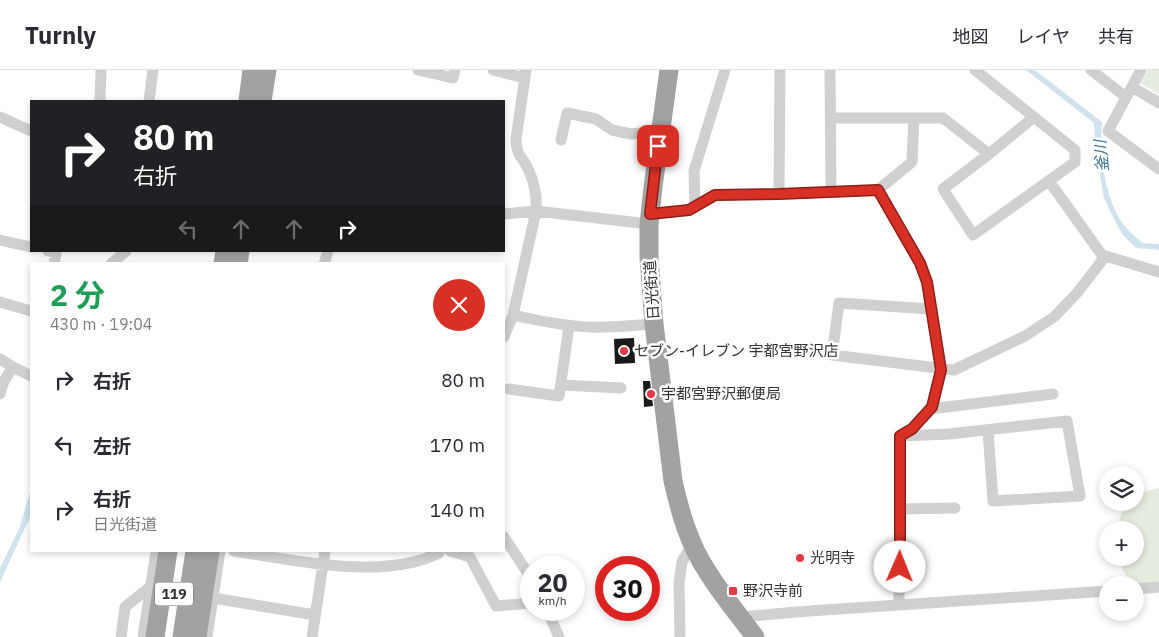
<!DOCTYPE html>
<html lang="ja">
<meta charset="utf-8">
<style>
body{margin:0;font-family:"IBM Plex Sans","Noto Sans JP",sans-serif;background:#f2f2f3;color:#2b2b33;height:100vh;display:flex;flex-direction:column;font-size:19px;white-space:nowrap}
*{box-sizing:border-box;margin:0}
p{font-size:16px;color:#7c7c81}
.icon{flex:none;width:28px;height:28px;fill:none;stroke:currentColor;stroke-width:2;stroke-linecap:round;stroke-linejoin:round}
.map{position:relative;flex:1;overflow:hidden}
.panel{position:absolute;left:30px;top:192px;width:475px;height:290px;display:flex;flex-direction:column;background:#fff;border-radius:0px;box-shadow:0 2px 8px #0003}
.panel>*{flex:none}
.hud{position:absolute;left:30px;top:30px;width:475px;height:152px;border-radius:0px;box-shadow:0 2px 8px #0003;background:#202124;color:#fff;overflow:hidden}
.controls{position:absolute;left:1099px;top:396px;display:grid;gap:10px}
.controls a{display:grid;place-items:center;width:45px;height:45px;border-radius:50%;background:#fff;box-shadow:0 2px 8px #0003;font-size:25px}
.speed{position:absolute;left:520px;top:486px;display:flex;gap:10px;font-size:25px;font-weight:700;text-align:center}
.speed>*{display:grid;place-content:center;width:65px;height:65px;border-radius:50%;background:#fff;box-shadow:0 2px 8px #0003;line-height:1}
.speed small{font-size:12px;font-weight:400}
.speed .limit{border:8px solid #d22;background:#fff;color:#111}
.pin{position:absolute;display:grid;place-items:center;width:42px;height:42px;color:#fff;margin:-21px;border-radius:10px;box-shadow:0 2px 8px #0006}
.me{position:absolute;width:55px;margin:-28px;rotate:1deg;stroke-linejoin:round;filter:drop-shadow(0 0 4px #0008)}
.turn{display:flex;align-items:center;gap:18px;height:105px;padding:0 20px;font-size:22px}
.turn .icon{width:65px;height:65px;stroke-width:2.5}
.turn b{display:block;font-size:35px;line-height:42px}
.lanes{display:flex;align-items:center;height:48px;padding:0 20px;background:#0003;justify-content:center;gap:25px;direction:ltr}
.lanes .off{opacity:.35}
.round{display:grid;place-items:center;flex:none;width:52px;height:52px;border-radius:26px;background:#f2f2f3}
.overview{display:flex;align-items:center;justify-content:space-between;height:85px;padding:0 20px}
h1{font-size:30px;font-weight:700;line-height:38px;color:#1e9e55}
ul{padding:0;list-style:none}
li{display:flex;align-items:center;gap:15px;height:65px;padding:0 20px}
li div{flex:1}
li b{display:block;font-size:19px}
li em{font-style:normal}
header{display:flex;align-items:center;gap:30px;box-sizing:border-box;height:70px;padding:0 25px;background:#fff;border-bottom:1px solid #e1e1e2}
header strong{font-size:24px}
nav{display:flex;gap:28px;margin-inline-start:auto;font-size:18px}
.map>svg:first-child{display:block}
</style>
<header>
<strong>Turnly</strong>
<nav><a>地図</a><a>レイヤ</a><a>共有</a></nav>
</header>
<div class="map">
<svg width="1159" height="567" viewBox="0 0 1159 567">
<rect width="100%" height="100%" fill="#fff"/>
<!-- green -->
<path fill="#e6ecdf" d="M1148 0H1159V24L1140 13Z
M1159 418V514L1131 515 1121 496 1119 488H1135V460H1117L1119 450 1126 433 1135 432V424Z"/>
<!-- water -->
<path fill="#cfe2ee" d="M1026 0H1035L1102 52C1099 83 1104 124 1121 151 1126 159 1135 167 1143 173L1159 174V180L1136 178 1123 165 1114 149 1104 128 1096 84 1094 53Z
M31 419V445L0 512V498L19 459Z"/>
<!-- building -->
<path fill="#1a1a1a" d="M634 268 635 293 615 294 614 269Z
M643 311H650L653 336 644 337Z"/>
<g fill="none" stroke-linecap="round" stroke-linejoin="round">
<!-- minor -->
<path stroke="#d0d0d0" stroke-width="11" d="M418 0 453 8 455 0
M493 0 525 8
M830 0 831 122
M1091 0 1126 27
M1141 0 1108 61 1159 99
M1132 17 1159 33
M100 31 101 0
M149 31 153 0
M0 47 31 61
M831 48H914
M561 70 567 43 596 49 612 60 631 64 660 61
M989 84 1034 47
M878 120 920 193 927 212 941 300 932 337 912 359 900 366 899 535
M779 124 780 0
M695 137 694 101 725 0
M504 144 536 141 649 154
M650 144 689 140 715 125 779 124 878 120 912 92 914 48H943L989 84 943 119 973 165 1075 92V80L975 0
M0 170 31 177
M48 181 56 183 54 194
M1102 185 1159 202
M111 194 126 181
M324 194 328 181
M0 232 31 241
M931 239 839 233 832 285 954 300 1025 266 1054 247 1077 223 1104 188 1049 111
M513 245C539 251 564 256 591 257 612 258 633 255 654 254
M504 267 513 245 536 141C537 127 535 114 529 101 523 86 517 89 516 69L526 0
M0 289 13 297
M561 315 621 318
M509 319 559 326 569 256
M0 324 4 311 13 297 31 306
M930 339 1053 324
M901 366 949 364 1067 351 1080 426 993 431 988 360
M900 439 955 438
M504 467 531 508
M234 481C295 490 383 511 439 483V481
M450 481 470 487 496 536 531 533
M1135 519 1159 517
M213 528 315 545
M547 540 559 567
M740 547 809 541 1108 521
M121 567 125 537 151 516
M143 567 156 481
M207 567 220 481
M312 567 325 481
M680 567 679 513 682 492 692 474"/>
<!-- trunk -->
<path stroke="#a2a2a2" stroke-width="19" d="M669 0 653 117 649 154V188L654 254 673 411C680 442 689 474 707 501 721 524 739 545 755 567
M248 31 252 0
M262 31 267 0
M223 194 225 181
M238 194 240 181
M155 567 168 481
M182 567 195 481
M197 567 210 481"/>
</g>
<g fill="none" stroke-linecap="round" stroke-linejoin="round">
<defs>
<path id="route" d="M658 76 650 144 689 140 715 125 779 124 878 120 920 193 927 212 941 300 932 337 912 359 900 366V497"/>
</defs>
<!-- route casing -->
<use href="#route" stroke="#8d1f18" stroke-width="12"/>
<!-- route -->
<use href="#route" stroke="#d93025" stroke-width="9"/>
</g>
<!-- markers -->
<g fill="#e63946" stroke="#fff" stroke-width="2">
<circle cx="624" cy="281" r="5"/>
<circle cx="651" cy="324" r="5"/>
<circle cx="800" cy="488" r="5"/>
<rect x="728" y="516" width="10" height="10" rx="2.5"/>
</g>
<g text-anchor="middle" stroke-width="5" stroke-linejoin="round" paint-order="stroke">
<!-- shield labels -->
<rect fill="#fff" stroke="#707070" stroke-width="1" x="155" y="512.5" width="38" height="23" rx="4"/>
<g font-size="14" font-weight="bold" fill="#333">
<text x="174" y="529">119</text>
</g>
<!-- street labels -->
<g font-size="15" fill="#333" stroke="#fff">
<text transform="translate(652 220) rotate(-94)" y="5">日光街道</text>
</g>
<!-- poi labels -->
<g font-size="15" fill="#333" stroke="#fff" text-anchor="start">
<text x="634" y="286">セブン-イレブン 宇都宮野沢店</text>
<text x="661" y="329">宇都宮野沢郵便局</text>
<text x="810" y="493">光明寺</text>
<text x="743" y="526">野沢寺前</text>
</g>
<!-- water labels -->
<g font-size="16" font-style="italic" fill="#3f7597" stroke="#fff">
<text transform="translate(1101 86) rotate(-95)" y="6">釜川</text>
</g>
</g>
</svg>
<div class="controls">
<a><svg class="icon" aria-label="layers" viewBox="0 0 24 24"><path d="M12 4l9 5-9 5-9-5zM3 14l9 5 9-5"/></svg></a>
<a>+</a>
<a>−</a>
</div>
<div class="speed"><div>20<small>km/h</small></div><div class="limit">30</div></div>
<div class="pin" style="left:658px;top:76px;background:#d93025"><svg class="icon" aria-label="arrive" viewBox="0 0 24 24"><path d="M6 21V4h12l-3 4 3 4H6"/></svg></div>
<svg class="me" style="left:900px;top:497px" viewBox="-20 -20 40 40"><circle r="19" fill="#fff"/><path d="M0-13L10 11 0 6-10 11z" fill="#d93025"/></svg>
<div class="hud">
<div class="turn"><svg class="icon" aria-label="right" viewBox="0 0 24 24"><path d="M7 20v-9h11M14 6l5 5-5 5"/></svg><div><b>80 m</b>右折</div></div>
<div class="lanes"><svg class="icon off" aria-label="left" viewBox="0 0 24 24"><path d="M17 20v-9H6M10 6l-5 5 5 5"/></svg><svg class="icon off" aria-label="ahead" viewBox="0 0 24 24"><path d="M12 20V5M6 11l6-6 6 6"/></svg><svg class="icon off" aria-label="ahead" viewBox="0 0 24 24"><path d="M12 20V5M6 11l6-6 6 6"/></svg><svg class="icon" aria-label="right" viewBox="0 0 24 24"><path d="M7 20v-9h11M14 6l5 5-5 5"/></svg></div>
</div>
<section class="panel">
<div class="overview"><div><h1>2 分</h1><p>430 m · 19:04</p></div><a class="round" style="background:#d93025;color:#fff"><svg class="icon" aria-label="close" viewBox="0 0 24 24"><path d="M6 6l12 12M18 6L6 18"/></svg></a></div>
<ul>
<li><svg class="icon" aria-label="right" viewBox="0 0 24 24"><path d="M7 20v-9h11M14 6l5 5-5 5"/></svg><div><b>右折</b></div><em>80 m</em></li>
<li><svg class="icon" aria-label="left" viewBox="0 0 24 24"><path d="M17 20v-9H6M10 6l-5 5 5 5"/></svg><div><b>左折</b></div><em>170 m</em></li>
<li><svg class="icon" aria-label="right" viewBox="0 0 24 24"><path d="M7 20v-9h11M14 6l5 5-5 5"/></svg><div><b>右折</b><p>日光街道</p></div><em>140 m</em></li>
</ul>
</section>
</div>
